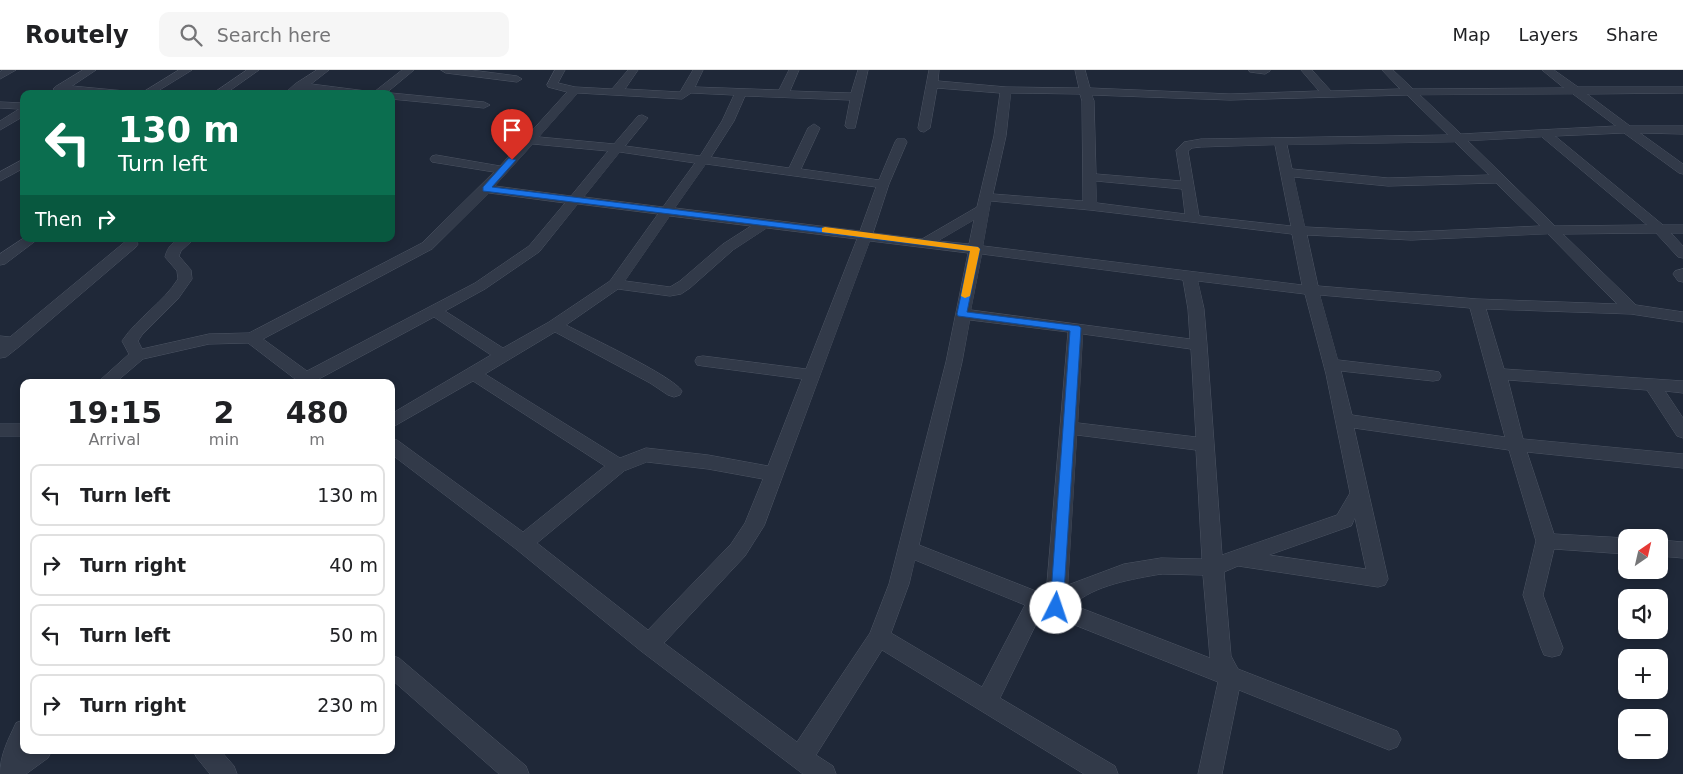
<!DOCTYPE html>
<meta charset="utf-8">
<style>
body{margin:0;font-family:"DejaVu Sans",sans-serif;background:#f6f6f6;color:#202124;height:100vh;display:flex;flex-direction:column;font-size:19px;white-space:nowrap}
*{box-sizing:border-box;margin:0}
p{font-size:16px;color:#757577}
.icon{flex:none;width:28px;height:28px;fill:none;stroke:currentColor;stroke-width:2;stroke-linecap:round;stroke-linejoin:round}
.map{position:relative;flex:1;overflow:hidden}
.sheet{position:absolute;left:20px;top:309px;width:375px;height:375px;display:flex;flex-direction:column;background:#fff;border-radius:10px;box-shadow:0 2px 8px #0003}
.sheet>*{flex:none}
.guide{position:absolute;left:20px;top:20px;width:375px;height:152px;border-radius:10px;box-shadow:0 2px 8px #0003;background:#0b6e4f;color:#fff;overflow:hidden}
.needle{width:32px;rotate:34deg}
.fabs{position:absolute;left:1618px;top:459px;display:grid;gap:10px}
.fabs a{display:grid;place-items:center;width:50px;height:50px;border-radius:10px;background:#fff;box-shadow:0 2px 8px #0003;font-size:25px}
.pin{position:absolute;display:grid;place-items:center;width:42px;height:42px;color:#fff;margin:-51px -21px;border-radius:50% 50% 50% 0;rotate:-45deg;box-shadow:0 0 5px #0007}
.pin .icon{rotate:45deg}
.me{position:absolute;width:55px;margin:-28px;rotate:4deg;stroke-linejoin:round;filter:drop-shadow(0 0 4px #0008)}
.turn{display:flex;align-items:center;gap:18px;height:105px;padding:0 15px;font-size:22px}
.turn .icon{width:65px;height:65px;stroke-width:2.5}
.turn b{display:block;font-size:35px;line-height:42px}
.then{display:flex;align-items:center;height:48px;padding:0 15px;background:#0003;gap:10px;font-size:19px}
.eta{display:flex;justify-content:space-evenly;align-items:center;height:85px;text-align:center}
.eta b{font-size:30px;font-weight:700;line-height:35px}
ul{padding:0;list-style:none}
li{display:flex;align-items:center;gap:15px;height:62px;margin:0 10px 8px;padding:0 5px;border:2px solid #e0e0e0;border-radius:10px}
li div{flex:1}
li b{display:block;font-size:19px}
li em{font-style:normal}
header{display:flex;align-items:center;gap:30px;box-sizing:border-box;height:70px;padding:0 25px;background:#fff;border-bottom:1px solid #e0e0e0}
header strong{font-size:24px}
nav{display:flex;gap:28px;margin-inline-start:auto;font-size:18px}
.search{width:350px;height:45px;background:#f6f6f6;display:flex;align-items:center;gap:12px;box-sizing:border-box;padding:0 18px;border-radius:10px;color:#757577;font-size:19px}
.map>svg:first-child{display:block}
</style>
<header>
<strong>Routely</strong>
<div class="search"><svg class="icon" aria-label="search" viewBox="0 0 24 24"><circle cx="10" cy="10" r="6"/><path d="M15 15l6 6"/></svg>Search here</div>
<nav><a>Map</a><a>Layers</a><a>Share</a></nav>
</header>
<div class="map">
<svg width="1683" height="704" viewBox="0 0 1683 704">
<rect width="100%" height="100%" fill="#1f2838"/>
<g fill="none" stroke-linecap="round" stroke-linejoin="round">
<defs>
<path id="street" d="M3 0H16L0 9V2Z
M83 0H96L72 16 125 21 130 24 55 21 53 19 55 17Z
M179 0H192L153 24H140Z
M247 0H259L225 24H212Z
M317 0H329L311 14 374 22 402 0H414L385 24H338L303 20 297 24H284L295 14Z
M441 0H471L517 6 522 9 517 12 446 3Z
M555 0H565L558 13 575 17 612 19 628 0H638L625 19 680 22 693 0H703L695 17 779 20 789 0H799L790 21 851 23 858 0H868L855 58H847L845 56 850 30 745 26 734 51 711 87 789 98 808 58 814 54 820 58 801 99 879 110 895 72 897 69H905L907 72 889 114 873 163 922 169 977 137 994 66 1000 23 937 18 930 58 924 62 920 61 918 58 929 0H939L938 11 1006 17 1079 18 1075 0H1085L1090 18 1230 24 1319 21 1301 0H1312L1331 21 1400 19 1382 0H1393L1413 19 1564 18 1542 0H1554L1578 17H1683V23L1587 24 1630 56H1683V64L1640 63 1683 94V104L1679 103 1624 63 1555 66 1663 155H1683V163H1671L1683 176V188L1678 187 1656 163 1563 164 1636 235 1683 242V252L1631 244 1486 239 1504 299 1683 311V323L1665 321 1683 348V368L1677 366 1647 320 1508 310 1523 369 1683 384V398L1527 382 1554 464 1626 468V484L1554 479 1543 525 1563 578 1560 585 1552 587 1544 585 1541 578 1523 525 1536 471 1509 380 1354 358 1388 509 1385 515 1378 517 1238 496 1224 502 1231 586 1238 599 1397 661 1401 669 1397 677 1389 680 1239 620 1222 704H1198L1218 612 1042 542 1000 628 1115 696 1118 704H1084L882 580 816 685 833 696 836 704H803L641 581 516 479 391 384V369L397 370 523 462 605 396 473 311 391 358V344L491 285 434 247 317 310 318 312H299L248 273 209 274 143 289 116 312H98L129 284 122 271C138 247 163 233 178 209L177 201 165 187C169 171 179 168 194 169L181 181 179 186 191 200 192 209 178 229 142 265 138 271 142 279 209 264 249 263 422 173 494 102 432 92 430 89 432 86 436 85 500 96 567 22 548 17 547 15ZM578 23 682 29 691 23 734 25 722 51 700 86 625 76 648 48 642 45 638 46 614 74 539 67ZM1011 23 1080 24 1082 31 1083 131 993 124 1006 66ZM1573 24 1616 56 1461 64 1420 25ZM1092 25 1230 30 1407 25 1448 65 1201 69 1184 72 1176 80 1181 111 1096 104 1094 31ZM1542 67 1647 155 1555 156 1468 71ZM1455 72 1489 105 1388 108 1292 99 1287 75ZM533 74 608 81 571 126 495 116ZM1275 75 1291 156 1199 146 1188 81 1192 78 1201 77ZM620 82 695 93 663 137 584 127ZM706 94 876 117 860 161 675 138ZM1294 107 1388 116 1496 113 1540 156 1411 162 1305 157ZM1096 111 1182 119 1185 144 1097 133ZM489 123 565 133 529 176 475 213 307 301 263 269 432 179ZM991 131 1090 140 1292 164 1302 215 983 176ZM578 134 658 144 610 211 549 252 503 278 445 241 485 219 539 182ZM670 146 751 156 723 174 680 211 670 217 625 211ZM974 150 969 174 938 171ZM767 158 857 169 806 299 703 286 697 287 695 291 697 295 703 296 802 309 768 396 708 385 646 378 620 388 485 304 555 262 650 313 668 325 674 327 680 325 682 321C673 306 587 266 566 255L618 219 670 226 681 224 690 218 733 180ZM1548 164 1617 234 1477 229 1318 216 1307 165 1411 170ZM870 171 968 183 946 292 889 514 870 563 797 672 664 573 745 486 764 456ZM982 184 1183 210 1188 239 1190 269 971 240ZM1198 211 1305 224 1326 304 1350 423 1337 445 1222 485 1207 275 1204 239ZM1320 225 1470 238 1505 367 1352 345 1341 301 1433 311 1439 310 1441 306 1439 302 1433 301 1338 290ZM970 250 1068 262 1046 525 919 475 962 292ZM1083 264 1191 279 1196 367 1078 353ZM1077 365 1196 380 1202 489 1161 488 1124 494 1068 515ZM647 392 708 399 763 409 745 453 731 474 648 560 537 473 624 401ZM1355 448 1366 499 1269 485 1351 456ZM915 490 1025 535 982 617 891 563 909 514ZM1161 504 1203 505 1210 588 1073 535C1094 515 1133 509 1161 504Z
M1249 0H1270V1L1265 4 1250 2Z
M391 23 484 32 490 35 484 38 391 29V24H387Z
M0 32 24 33V46L0 60V51L19 39 0 38Z
M24 89V98L0 111V102Z
M24 168 38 169 5 194 0 195V184Z
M131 170 136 171 138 174 136 177 20 276 6 287 0 288V266L10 267 126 171Z
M1683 199V212L1678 211 1673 204 1675 201Z
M0 354H24V366H0Z
M1659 470 1683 472V488L1659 486Z
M391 585 399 588 526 696 529 704H499L391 609Z
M24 650V680H52L48 688 26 704H0C0 685 8 670 16 653Z
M193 680H220L234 696 237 704H210L197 688Z"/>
</defs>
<!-- street casing -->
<use href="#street" stroke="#4d5564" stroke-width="1"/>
<!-- street -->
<use href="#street" fill="#323a49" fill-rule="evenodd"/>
</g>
<!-- route -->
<path fill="#1a73e8" stroke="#114b97" d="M509 88 516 90 492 117 978 177 980 179 967 242 1079 256 1081 258 1063 538 1061 542 1056 544 1052 542 1050 538 1070 261 958 246 957 244 970 181 483 121V117Z"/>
<!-- slow -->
<path fill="#f59e0b" d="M825 157 978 177 980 179 970 226 965 228 961 226 970 181 822 162V158Z"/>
</svg>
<div class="fabs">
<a><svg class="needle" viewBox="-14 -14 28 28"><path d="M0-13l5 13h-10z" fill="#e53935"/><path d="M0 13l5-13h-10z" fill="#757577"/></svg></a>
<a><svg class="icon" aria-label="sound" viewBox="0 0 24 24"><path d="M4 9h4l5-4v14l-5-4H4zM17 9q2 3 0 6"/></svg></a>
<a>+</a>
<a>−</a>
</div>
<div class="pin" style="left:512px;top:90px;background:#d93025"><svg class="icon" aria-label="arrive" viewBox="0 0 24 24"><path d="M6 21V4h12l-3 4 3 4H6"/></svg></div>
<svg class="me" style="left:1056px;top:538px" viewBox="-20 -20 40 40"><circle r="19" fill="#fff"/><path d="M0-13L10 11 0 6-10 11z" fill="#1a73e8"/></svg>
<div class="guide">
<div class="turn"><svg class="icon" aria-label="left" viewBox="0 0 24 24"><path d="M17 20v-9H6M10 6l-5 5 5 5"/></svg><div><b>130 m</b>Turn left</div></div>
<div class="then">Then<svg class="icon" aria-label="right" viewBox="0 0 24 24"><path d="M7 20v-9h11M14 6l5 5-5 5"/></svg></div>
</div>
<section class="sheet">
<div class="eta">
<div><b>19:15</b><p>Arrival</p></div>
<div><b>2</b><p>min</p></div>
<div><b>480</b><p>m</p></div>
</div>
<ul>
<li><svg class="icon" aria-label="left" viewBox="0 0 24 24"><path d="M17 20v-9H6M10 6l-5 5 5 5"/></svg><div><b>Turn left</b></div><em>130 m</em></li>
<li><svg class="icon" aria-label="right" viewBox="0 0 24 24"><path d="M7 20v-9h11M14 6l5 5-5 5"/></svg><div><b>Turn right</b></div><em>40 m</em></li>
<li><svg class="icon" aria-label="left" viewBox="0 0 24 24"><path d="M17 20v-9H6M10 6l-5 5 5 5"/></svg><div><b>Turn left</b></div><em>50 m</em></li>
<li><svg class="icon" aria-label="right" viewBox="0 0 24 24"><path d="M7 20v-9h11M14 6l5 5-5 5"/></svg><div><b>Turn right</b></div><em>230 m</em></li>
</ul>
</section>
</div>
